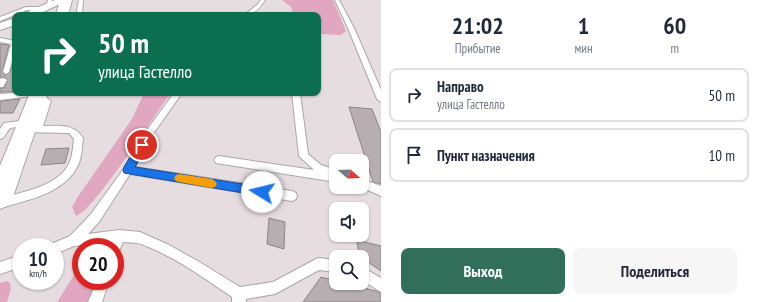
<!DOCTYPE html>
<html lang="ru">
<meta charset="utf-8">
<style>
body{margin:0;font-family:"PT Sans Narrow",sans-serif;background:#f6f6f7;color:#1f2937;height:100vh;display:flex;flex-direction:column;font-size:15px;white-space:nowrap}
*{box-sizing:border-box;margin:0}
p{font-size:13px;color:#747a83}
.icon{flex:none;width:22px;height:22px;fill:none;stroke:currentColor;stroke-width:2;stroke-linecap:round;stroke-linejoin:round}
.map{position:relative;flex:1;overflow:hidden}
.drawer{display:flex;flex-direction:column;background:#fff;width:376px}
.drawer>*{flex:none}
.hud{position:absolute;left:12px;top:12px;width:309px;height:84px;border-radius:8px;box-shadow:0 1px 3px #0004;background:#0b6e4f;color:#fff;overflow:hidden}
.needle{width:26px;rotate:109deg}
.buttons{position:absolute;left:329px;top:154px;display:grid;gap:8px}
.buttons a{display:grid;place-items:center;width:40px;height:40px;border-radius:8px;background:#fff;box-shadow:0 1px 3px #0004;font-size:20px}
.speed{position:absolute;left:12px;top:238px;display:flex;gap:8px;font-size:20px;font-weight:700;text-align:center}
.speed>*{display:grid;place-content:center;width:52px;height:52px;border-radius:50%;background:#fff;box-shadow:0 1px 3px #0004;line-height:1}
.speed small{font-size:10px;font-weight:400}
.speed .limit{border:6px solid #d22;background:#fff;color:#111}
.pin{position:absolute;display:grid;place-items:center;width:34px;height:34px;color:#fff;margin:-17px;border:2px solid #fff;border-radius:50%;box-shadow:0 1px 4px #0007}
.me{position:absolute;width:44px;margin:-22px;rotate:279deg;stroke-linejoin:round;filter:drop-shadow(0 0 3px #0008)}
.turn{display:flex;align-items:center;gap:14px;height:84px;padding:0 20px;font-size:18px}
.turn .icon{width:52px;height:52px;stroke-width:2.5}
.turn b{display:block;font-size:28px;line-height:34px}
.eta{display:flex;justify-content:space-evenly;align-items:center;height:68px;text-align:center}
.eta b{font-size:24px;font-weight:600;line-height:28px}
.cta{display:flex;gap:8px;margin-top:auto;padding:8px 20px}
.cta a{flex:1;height:46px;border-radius:8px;background:#316f5b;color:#fff;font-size:16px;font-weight:600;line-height:46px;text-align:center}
.cta a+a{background:#f6f6f7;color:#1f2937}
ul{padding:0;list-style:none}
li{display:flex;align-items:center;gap:12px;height:54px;margin:0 8px 6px;padding:0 12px;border:2px solid #e0e1e3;border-radius:8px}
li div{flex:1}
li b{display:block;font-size:15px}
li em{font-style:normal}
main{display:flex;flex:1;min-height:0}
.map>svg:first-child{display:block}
</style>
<main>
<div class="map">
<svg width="381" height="302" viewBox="0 0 381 302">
<rect width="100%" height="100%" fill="#e6dde1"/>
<!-- green -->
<path fill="#e2a7c0" d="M282 0H333L346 31 341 35 318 34V15H288L293 11 290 6Z
M144 93H171C154 115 95 210 76 216L72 207 77 198 132 119Z
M81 264V281H97L88 302H57Z
M7 281 10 283 11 289 7 302H0V283Z"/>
<!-- building -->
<path fill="#b7aeb2" stroke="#8c8487" d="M0 44 9 45 2 72 5 75 10 72 15 56V92H0V88H4L8 80 4 77H0Z
M20 99 13 113H0V101Z
M349 107 372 109 381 132V184L373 182Z
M69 148 65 163 41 165 46 149Z
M269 218 285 222 284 249 267 244Z
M357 240 381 246V271L359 256Z
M321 277 336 281V283H344L376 291 381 293V302H303Z"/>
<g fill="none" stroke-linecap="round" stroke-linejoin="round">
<defs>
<path id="service" d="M48 0H52L51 7 46 6Z
M79 0H83L82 15H76Z
M261 0H265C260 8 254 15 244 15L257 5Z
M335 0H339L354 28 381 90V102L377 99 348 28Z
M26 7H37L46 9 43 11 27 10 0 21V17Z
M0 38 15 41V51L9 72 6 74 3 72 11 44 0 42Z
M3 78 7 80 3 87H0V79Z
M15 93H43L39 95 0 100V94Z
M174 93H182L153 134 135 167 292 191 296 193 297 196 296 199 292 201 130 174 99 222 88 234 119 230 140 232 169 245 201 263 240 287 273 282 318 258 336 260V272L319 270 275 294 246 299V302H232V297C204 278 174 256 141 244 135 242 128 243 123 242L119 251 115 253V247H109L111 243 74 246 55 254V247H50L51 244 70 236 91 214 125 167 147 130Z
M292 93H300L308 154 321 165 336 170V182L216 163 214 160 216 157 219 156 314 170 299 156Z
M36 98H47L51 101 43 126C58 126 74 123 83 138 82 146 82 155 79 163 67 193 28 200 0 208V198C23 192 61 186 70 161 73 154 73 146 74 139L69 133 22 132 21 130 22 128 35 127 42 104 33 103V99Z
M28 120 32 123 31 125 10 128 3 138 0 139V129L4 123Z
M362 179 381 186V196L361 187H362Z
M21 255V267L0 274V262Z
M362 267 381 278V292L362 280Z
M97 281H109L102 302H88Z"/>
<path id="minor" d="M55 0H68L37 15H24L25 13Z
M15 18V25L0 30V23Z"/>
<path id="secondary" d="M60 0H72L68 15H56Z
M30 93H48L13 197 9 205 0 209V166Z"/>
</defs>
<!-- service casing -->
<use href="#service" stroke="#ada5a8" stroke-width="2"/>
<!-- minor casing -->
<use href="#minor" stroke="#ada5a8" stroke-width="2"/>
<!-- secondary casing -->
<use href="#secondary" stroke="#ada5a8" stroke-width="2"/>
<!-- service -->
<use href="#service" fill="#fff" fill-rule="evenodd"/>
<!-- minor -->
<use href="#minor" fill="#fff" fill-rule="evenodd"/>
<!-- secondary -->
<use href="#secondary" fill="#fff" fill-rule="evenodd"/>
</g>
<!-- route -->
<path fill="#1a73e8" stroke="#114b97" d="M142 141 147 145 135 167 262 187 265 188 267 192 265 195 262 196 124 173 123 170 124 167 139 142Z"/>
<!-- slow -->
<path fill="#f59e0b" d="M179 174 212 179 215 181 217 184 215 187 212 188 179 182 176 181 174 178 176 175Z"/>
</svg>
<div class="buttons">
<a><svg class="needle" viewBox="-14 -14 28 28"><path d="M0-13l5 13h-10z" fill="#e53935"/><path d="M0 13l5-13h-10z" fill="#747a83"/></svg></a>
<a><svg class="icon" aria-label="sound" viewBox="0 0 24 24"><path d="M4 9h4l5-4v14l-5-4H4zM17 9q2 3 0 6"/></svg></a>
<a><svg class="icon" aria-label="search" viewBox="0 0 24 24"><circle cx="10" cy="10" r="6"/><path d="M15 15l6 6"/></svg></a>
</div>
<div class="speed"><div>10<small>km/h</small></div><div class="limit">20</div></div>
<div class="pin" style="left:142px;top:145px;background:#d93025"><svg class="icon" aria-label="arrive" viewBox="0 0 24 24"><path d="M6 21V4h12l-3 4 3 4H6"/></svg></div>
<svg class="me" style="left:262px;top:192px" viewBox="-20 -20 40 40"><circle r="19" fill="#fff"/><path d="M0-13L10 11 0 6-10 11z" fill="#1a73e8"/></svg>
<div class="hud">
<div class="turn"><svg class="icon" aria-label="right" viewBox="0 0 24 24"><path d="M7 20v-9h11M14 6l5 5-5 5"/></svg><div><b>50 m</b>улица Гастелло</div></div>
</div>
</div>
<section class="drawer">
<div class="eta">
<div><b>21:02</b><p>Прибытие</p></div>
<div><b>1</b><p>мин</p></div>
<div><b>60</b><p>m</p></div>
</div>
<ul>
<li><svg class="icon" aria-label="right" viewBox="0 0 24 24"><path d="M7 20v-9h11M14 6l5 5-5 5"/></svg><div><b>Направо</b><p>улица Гастелло</p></div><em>50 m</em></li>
<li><svg class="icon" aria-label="arrive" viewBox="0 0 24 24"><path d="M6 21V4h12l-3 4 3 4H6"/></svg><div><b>Пункт назначения</b></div><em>10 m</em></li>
</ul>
<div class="cta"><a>Выход</a><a>Поделиться</a></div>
</section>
</main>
